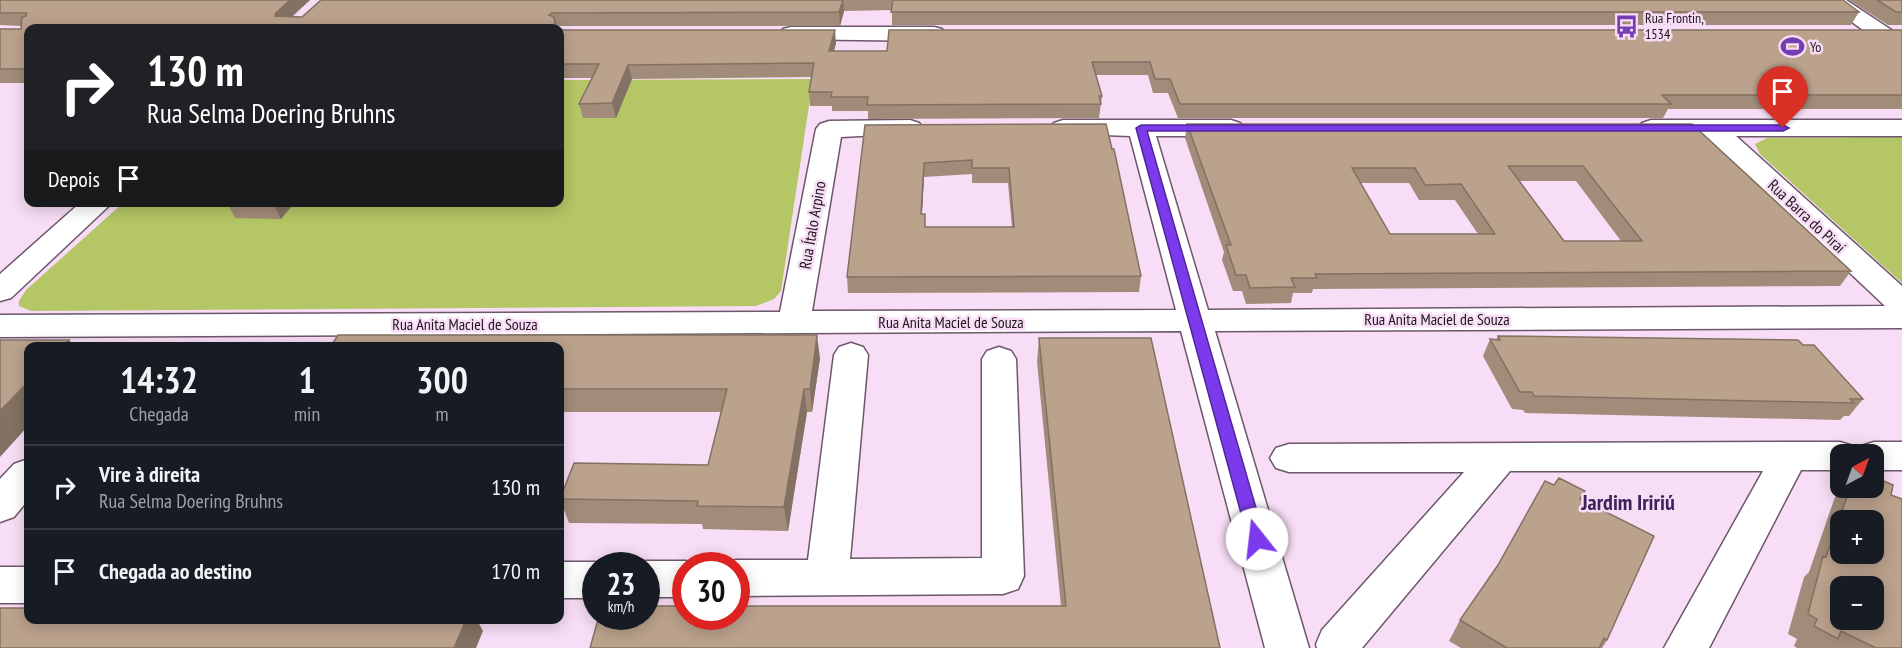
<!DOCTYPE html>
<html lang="pt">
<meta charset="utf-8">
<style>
body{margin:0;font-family:"PT Sans Narrow",sans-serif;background:#242831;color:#f1f3f6;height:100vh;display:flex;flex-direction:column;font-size:22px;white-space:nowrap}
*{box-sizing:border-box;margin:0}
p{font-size:20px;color:#9ea1a6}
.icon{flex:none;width:33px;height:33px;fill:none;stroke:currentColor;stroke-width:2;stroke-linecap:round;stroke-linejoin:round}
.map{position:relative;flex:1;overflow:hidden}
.drawer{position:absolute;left:24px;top:342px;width:540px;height:282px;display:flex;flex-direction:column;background:#171b24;border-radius:12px;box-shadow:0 3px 15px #0003}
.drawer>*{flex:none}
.top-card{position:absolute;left:24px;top:24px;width:540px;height:183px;border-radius:12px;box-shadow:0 3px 15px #0003;background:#202124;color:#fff;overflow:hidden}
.needle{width:39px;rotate:41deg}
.fabs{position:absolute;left:1830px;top:444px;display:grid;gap:12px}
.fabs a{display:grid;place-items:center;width:54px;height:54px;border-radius:12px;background:#171b24;box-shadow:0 3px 15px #0003;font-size:30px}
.speed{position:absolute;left:582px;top:552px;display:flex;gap:12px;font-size:30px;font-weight:700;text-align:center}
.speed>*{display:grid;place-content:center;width:78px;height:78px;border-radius:50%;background:#171b24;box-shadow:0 3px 15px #0003;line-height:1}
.speed small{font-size:15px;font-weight:400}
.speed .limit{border:9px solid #d22;background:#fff;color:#111}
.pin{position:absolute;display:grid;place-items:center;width:51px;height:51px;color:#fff;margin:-62px -26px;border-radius:50% 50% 50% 0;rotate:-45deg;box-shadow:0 0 6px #0007}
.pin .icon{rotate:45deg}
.me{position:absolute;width:66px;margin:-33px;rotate:344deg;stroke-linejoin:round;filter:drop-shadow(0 0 4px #0008)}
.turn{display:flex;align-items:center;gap:21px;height:126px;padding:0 24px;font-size:27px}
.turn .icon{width:78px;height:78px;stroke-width:2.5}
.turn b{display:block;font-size:42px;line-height:51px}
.then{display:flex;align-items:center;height:57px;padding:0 24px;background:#0003;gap:12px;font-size:22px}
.eta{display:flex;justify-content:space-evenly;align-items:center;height:102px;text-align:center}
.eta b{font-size:36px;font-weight:700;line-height:42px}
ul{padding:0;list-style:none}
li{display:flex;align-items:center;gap:18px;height:84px;padding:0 24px;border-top:2px solid #363941}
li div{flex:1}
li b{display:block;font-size:22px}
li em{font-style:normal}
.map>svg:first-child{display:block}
</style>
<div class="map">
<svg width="1902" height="648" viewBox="0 0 1902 648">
<rect width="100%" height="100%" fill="#f7ddf5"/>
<!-- green -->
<path fill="#b4c665" d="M813 79 781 291 774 299 756 306 31 311 19 306V301L26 290 123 203 560 202V80Z
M1902 137V283L1760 154 1755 144 1767 138Z"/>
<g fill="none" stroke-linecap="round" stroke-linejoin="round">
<defs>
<path id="street" d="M910 120 919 123 923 128 919 133 841 137 812 311 1176 310 1130 136 1054 133 1050 128 1054 123 1063 120H1231L1240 123 1244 128 1240 133 1231 136H1156L1208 310 1885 306 1705 136 1642 133 1638 128 1642 123 1651 120H1902V136H1736L1902 286V328L1215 331 1309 648H1265L1181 331 0 337V315L780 312 816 129 820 124 829 121Z
M81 202H113L11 298 0 301V274Z
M851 343 863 347 868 355 850 559 982 558V359L987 351 999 347 1011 351 1016 359 1024 576 1018 589 1003 594 736 596V566L721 565 736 560H808L834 355 839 347Z
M1791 442H1840L1853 446 1857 452 1861 446 1874 442H1902V470H1874V454H1840V470H1801L1709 648H1664L1763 471H1510L1362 648H1317L1316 644 1322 630 1464 472H1289L1276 468 1270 458 1276 448 1289 444Z
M28 459V500L14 517 0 522V479L14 464Z
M646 561H686L699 566H686V597H646V566H633Z
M560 562H596L606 566H596V598H560Z
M0 567H28V603H0Z"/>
<path id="secondary" d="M1821 0H1846L1902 37V54L1894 52Z
M791 27H934L942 29 945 34 942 39 934 41 783 39 780 34 783 29Z"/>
</defs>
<!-- street casing -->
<use href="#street" stroke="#6c576b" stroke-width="3"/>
<!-- secondary casing -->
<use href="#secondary" stroke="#6c576b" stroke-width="3"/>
<!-- street -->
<use href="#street" fill="#fff" fill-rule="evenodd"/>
<!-- secondary -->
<use href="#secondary" fill="#fff" fill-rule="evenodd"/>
</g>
<!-- wall -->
<path fill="#a18b79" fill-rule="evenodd" d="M0 0H310L292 17H302L321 0H1843L1859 12 1851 25H892V10L844 11 840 26H557V28H28V83H0V29H21V26L0 25Z
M1849 0H1902V25H1888Z
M560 30 836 43 834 51H887L1902 30V109H1668L1663 118H1178L1168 93H1153L1148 75H1096L1102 96 1099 118 868 119V111H832V106H810L809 92 812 77 632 79 616 118H583L579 104 592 78H560Z
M1106 124 1141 276 1139 292 848 293 847 277 865 125ZM972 174V183H1008L1012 227H925L922 214 924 177Z
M1187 124H1692L1851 271 1840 286 1313 289 1312 293H1293L1291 303 1246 304 1242 291H1233L1222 260 1224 252 1185 138ZM1519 181H1576L1621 241H1564ZM1361 183H1409L1419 200H1455L1478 234H1390Z
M227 202H295L281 219 235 218Z
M1498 336 1803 345 1863 399 1849 416H1844L1840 420 1525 413 1523 410 1512 409 1483 356 1490 339 1496 340Z
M1039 338 1220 648 1061 606 1037 362Z
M560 346 820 358 812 412H807L788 531 703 529 702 524 569 523 560 499 708 465 721 412H560Z
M1844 488H1874L1891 495 1902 648H1797L1794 646 1797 639 1788 634 1804 577 1809 572 1835 497Z
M1580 499 1607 640 1602 648H1461L1449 641 1460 620Z"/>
<!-- shaded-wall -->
<path fill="#837163" d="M290 0H310L281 26 275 16 276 13Z
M843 0 844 11 840 26 839 12Z
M835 30 836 43 830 65 829 51Z
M628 65 632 79 616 118 612 103Z
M924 163V177L921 230V214Z
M272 202H295L281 219Z
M817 335 820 358 812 412 810 389Z
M69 340 74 346H63Z
M28 382V426L0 457V411Z
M804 389 807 412 788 531 784 507Z
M466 620H477L483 631 476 648H454Z"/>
<!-- building -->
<path fill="#bba28d" stroke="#837163" stroke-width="1.5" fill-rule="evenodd" d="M0 0H290L276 13 275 16 302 17 321 0H843L839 12 552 13 549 15 554 17 556 28H28V69H0V29H21L22 17 26 16 27 13H0Z
M893 0H1843L1859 12H891Z
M1877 0H1902V12H1896Z
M560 30H835L829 51H887L889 30H1902V95H1662L1671 104H1180L1170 79H1155L1150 62H1092L1102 96H1099L1101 104 867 105 868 97H831L832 92H809L814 63 628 65 612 103 579 104 599 64H560Z
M1106 124 1112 149H1114L1141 276 847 277 865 125ZM972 160V168H1009L1014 227H925V214H921L924 163Z
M1187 124H1692L1851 271 1315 274 1317 278H1291L1295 287 1250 288 1246 275H1236L1226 245H1231ZM1508 166H1583L1642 241H1564ZM1352 168H1415L1425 185 1461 184 1495 234H1390Z
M338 335H817L810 389H804L784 507 697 506 698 501 560 499 574 463 708 465 727 389H560V346H331Z
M1498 336 1798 340 1803 345H1814L1863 399H1850L1854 403 1534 396 1532 392H1520L1490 339 1500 340Z
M1039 338H1151L1220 648H590L599 616H646V606H686V616H736V606H1066Z
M0 340H69L63 346H28V382L0 411Z
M1874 477 1893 485 1891 495 1902 499V648H1876L1841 631 1838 639 1814 626 1817 619 1808 614 1823 556 1826 557 1850 488H1874ZM1840 520H1874V554H1840ZM1840 586H1874V620H1840Z
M1559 478 1585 491 1580 499 1654 536 1607 640 1604 638 1599 648H1507L1460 620 1498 565 1545 481 1554 485Z
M0 608H28V620H466L454 648H0Z"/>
<!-- route -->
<path fill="#7c3aed" stroke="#51269a" stroke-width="1.5" d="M1141 125H1783L1789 128 1783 131H1147L1265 539 1263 544H1251L1248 539 1136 128Z"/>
<!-- icons -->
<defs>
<symbol id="bus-bare" viewBox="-9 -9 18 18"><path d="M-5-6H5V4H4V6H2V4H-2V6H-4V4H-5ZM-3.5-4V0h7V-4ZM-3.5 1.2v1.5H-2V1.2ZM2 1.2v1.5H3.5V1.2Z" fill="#773db2" stroke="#f7ddf5" stroke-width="2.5" paint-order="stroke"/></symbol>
<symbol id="stadium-bare" viewBox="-9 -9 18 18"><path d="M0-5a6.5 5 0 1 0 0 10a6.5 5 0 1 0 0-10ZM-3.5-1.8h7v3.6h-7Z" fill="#773db2" stroke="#f7ddf5" stroke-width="2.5" paint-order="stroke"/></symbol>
</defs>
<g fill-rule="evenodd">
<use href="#bus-bare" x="1610" y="10" width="33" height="33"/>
<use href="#stadium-bare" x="1776" y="30" width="33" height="33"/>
</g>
<g text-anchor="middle" stroke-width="5" stroke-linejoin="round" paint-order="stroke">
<!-- far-poi labels -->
<g font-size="14" fill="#1e151d" stroke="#f7ddf5" text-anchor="start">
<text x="1645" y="23">Rua Frontin,<tspan x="1645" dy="16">1534</tspan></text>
<text x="1810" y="52">Yo</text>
</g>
<!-- street labels -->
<g font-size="16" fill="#1e151d" stroke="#f7ddf5">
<text transform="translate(1807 216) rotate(43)" y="6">Rua Barra do Piraí</text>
<text transform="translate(812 225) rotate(-80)" y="6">Rua Ítalo Arpino</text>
<text x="1437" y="325">Rua Anita Maciel de Souza</text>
<text x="951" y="328">Rua Anita Maciel de Souza</text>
<text x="465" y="330">Rua Anita Maciel de Souza</text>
</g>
<!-- district labels -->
<g font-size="22" font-weight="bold" fill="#3e225c" stroke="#f7ddf5">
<text x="1628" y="510">Jardim Iririú</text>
</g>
</g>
</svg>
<div class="fabs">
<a><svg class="needle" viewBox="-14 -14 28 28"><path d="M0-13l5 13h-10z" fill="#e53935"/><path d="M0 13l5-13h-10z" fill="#9ea1a6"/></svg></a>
<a>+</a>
<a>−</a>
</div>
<div class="speed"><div>23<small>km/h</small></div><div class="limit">30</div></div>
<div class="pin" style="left:1783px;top:128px;background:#d93025"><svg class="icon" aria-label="arrive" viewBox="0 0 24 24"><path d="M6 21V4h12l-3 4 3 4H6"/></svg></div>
<svg class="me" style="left:1257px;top:539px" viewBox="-20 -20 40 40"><circle r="19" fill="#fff"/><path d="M0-13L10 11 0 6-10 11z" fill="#7c3aed"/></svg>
<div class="top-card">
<div class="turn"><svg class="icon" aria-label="right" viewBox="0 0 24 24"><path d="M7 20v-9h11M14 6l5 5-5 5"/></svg><div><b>130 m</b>Rua Selma Doering Bruhns</div></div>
<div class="then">Depois<svg class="icon" aria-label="arrive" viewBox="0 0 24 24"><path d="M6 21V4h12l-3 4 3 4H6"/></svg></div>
</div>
<section class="drawer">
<div class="eta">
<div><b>14:32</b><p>Chegada</p></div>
<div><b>1</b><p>min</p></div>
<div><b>300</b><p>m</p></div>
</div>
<ul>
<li><svg class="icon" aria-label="right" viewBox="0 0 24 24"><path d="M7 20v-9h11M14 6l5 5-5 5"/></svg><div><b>Vire à direita</b><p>Rua Selma Doering Bruhns</p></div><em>130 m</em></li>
<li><svg class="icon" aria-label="arrive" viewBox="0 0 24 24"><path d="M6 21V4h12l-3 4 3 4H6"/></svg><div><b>Chegada ao destino</b></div><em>170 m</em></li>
</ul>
</section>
</div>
